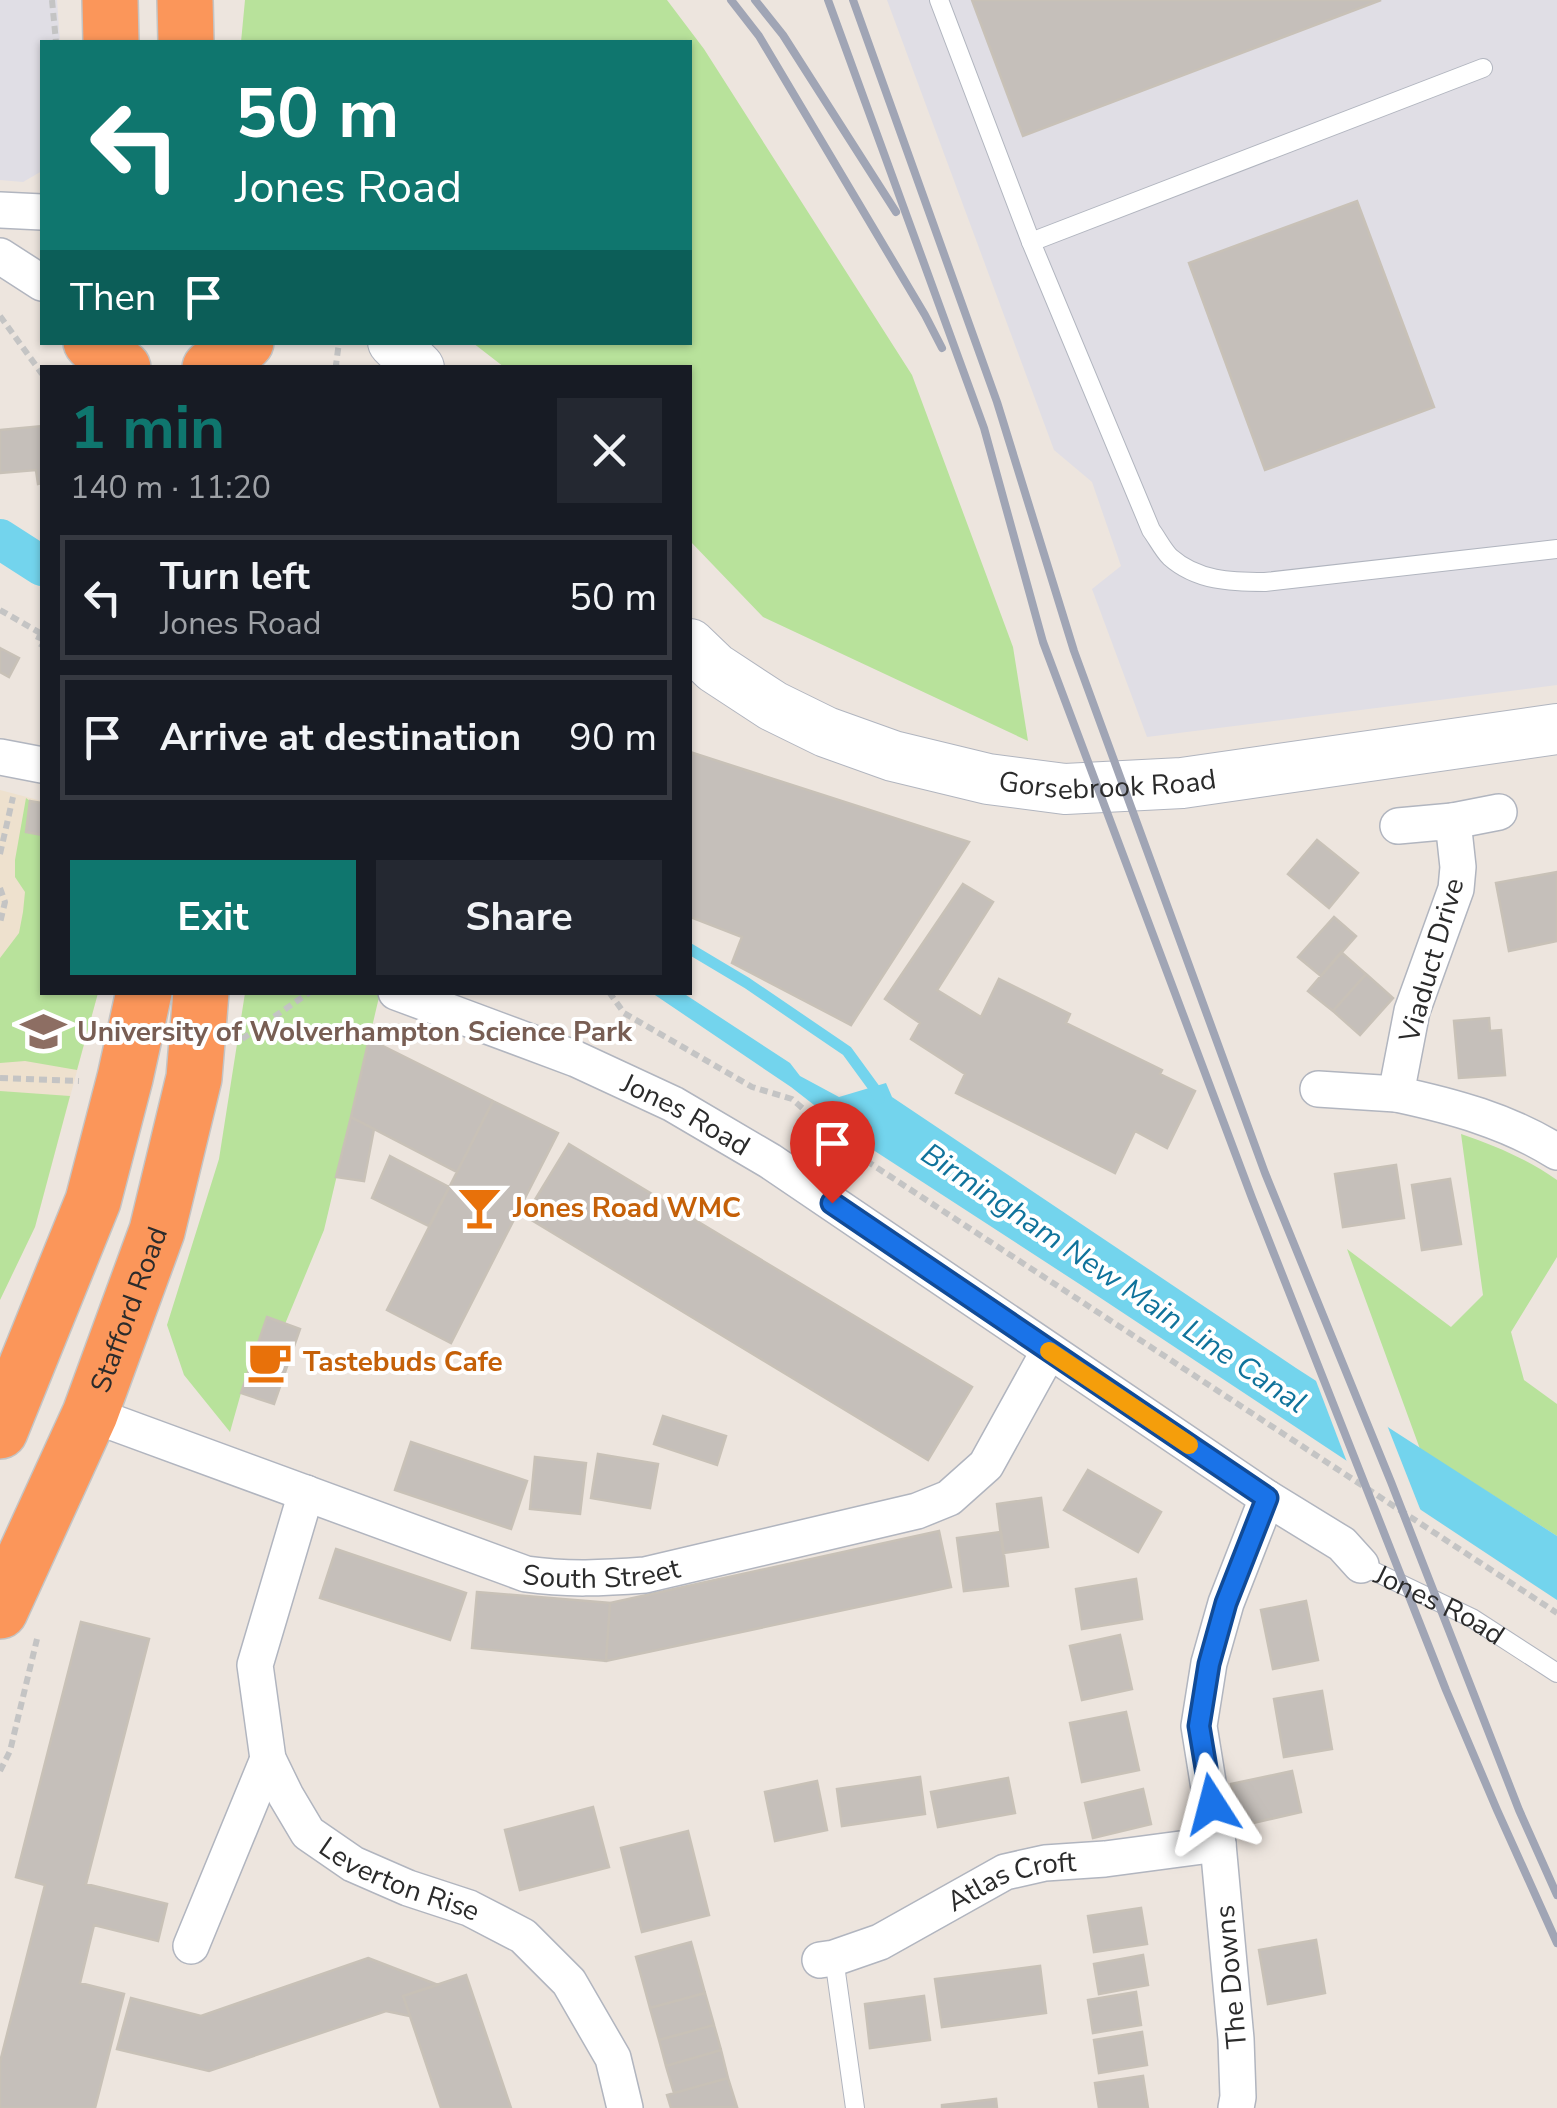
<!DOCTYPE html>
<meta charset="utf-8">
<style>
body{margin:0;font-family:"Nunito Sans",sans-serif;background:#242831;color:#f1f3f6;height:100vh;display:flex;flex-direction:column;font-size:38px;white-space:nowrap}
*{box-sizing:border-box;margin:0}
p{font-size:32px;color:#9ea1a6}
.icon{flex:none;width:55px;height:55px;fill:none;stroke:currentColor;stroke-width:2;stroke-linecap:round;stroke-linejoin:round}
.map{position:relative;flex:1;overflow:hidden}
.side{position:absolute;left:40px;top:365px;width:652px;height:630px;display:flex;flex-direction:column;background:#171b24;border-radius:0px;box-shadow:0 2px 8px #0004}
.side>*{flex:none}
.guide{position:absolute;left:40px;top:40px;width:652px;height:305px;border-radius:0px;box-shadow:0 2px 8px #0004;background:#0f766e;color:#fff;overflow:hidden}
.pin{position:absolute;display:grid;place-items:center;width:85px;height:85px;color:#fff;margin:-102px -42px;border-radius:50% 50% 50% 0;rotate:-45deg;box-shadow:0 0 10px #0007}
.pin .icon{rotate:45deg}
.me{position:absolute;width:110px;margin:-55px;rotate:351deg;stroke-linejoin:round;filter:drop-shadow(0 0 8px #0008)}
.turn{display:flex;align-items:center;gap:35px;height:210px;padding:0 30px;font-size:45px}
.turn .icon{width:130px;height:130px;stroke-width:2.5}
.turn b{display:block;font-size:70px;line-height:85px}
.then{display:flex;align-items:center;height:95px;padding:0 30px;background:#0003;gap:20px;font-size:38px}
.round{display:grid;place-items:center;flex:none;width:105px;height:105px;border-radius:0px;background:#242831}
.head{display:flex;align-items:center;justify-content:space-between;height:170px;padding:0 30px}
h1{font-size:60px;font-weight:700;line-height:75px;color:#0f766e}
.action{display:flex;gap:20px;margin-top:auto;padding:20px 30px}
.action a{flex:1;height:115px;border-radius:0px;background:#0f766e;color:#fff;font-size:40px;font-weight:700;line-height:115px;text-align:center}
.action a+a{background:#242831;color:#f1f3f6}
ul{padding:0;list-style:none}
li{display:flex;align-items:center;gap:30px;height:125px;margin:0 20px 15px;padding:0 10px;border:5px solid #363941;border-radius:0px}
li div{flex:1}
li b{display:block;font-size:38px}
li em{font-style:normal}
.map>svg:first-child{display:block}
</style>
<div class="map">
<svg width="1557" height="2108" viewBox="0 0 1557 2108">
<rect width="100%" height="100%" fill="#ede5de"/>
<!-- industrial -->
<path fill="#e0dee5" d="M0 0H57L60 42H42V171L23 182 0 180Z
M887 0H1557V685L1147 737 1092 589 1121 566 1092 482 1054 450Z"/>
<!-- education -->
<path fill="#eee1ce" d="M0 790 42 801V992L98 993 35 1227 0 1300Z"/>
<!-- green -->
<path fill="#b8e29b" d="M245 0H667L704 49 912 375 1013 647 1028 741 763 617 690 541V368L504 367 473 343 690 342V42H241Z
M26 798 30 801 26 832 42 835V992L98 993 77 1070 25 1061 0 1063V958L19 933 23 912 25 892 15 877V860Z
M245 993H380L324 1230 285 1324 267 1318 241 1393 230 1432 184 1375 167 1325 219 1159Z
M0 1091 70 1096 35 1227 0 1300Z
M1461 1134C1496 1146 1527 1159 1557 1180V1257L1511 1332 1524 1380 1557 1404V1536L1420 1449 1347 1249 1451 1327 1483 1295Z"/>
<!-- water -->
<path fill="#73d4ed" d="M652 993H683L790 1063 800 1076 839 1097 886 1083 892 1097 1296 1368 1557 1536V1600L1084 1287 864 1144 791 1087Z"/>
<!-- pier -->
<path fill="#ede5de" d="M1313 1373 1385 1420 1424 1519 1350 1470Z"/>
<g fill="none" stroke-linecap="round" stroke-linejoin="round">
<!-- stream -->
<path stroke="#73d4ed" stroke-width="11" d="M690 949 747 983 847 1051 874 1088 879 1099"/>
<!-- canal -->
<path stroke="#73d4ed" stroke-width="40" d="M0 539 42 566"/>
</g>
<!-- building -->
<path fill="#c5bfba" stroke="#c8c1b7" stroke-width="2.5" d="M972 0H1381L1023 136Z
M1357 201 1434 407 1265 470 1189 263Z
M42 426V483L38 484 36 470 0 473V430Z
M0 648 19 658 9 677 0 672Z
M690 752 969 842 851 1025 732 963 742 937 690 917Z
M30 801 42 803V835L26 832Z
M1317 840 1358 873 1329 908 1288 874Z
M1557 872V941L1509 951 1496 883Z
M963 884 993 902 937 990 981 1017 999 979 1070 1014 1066 1023 1162 1070 1160 1074 1195 1091 1167 1148 1135 1131 1115 1173 956 1093 965 1074 911 1039 920 1023 885 999Z
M1334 917 1356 936 1321 976 1298 957Z
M1341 952 1366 974 1333 1011 1308 991Z
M1366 974 1393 998 1360 1035 1333 1011Z
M1489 1018 1490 1031 1501 1030 1505 1075 1459 1078 1454 1021Z
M369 1039 493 1101 457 1172 351 1117Z
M493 1101 558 1133 451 1343 387 1310Z
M351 1117 374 1129 364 1181 336 1177Z
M569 1144 972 1387 928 1460 525 1216Z
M390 1156 449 1187 429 1226 372 1198Z
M1396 1165 1404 1218 1343 1227 1335 1174Z
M1450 1179 1461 1244 1422 1250 1412 1185Z
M267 1317 300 1329 274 1404 241 1393Z
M663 1416 726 1436 717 1465 654 1444Z
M411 1442 527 1481 511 1529 395 1490Z
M598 1454 658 1464 650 1508 591 1498Z
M535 1457 586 1463 580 1514 530 1509Z
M1088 1470 1161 1512 1138 1552 1064 1510Z
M1041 1498 1048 1547 1003 1553 997 1504Z
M939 1531 951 1587 606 1661 610 1603Z
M1001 1532 1008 1586 964 1591 957 1538Z
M336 1549 466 1593 450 1640 320 1598Z
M1136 1579 1142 1619 1082 1629 1076 1589Z
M477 1592 610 1603 606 1661 472 1648Z
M1306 1601 1318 1660 1273 1669 1261 1610Z
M81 1622 149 1639 86 1884 167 1904 158 1941 94 1925 80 1983 124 1994 95 2108H0V2062L45 1885 16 1877Z
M1120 1635 1132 1689 1082 1700 1070 1646Z
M1322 1691 1332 1749 1284 1757 1274 1699Z
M1126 1712 1139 1770 1082 1782 1070 1723Z
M1292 1771 1301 1812 1240 1826 1231 1784Z
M920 1777 925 1814 842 1826 837 1789Z
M1008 1778 1015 1813 938 1827 931 1792Z
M817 1781 827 1830 775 1841 765 1792Z
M1143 1789 1151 1824 1093 1838 1085 1803Z
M593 1807 609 1867 520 1890 505 1830Z
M688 1831 709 1915 642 1932 621 1848Z
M1141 1908 1147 1944 1094 1952 1088 1916Z
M1316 1940 1325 1993 1268 2004 1259 1950Z
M691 1942 705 1993 650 2008 636 1957Z
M1143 1955 1148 1985 1099 1994 1094 1964Z
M368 1958 438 1985 403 1996 410 2016 386 2011 209 2071 117 2049 131 1998 201 2016Z
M1040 1966 1046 2013 942 2027 935 1979Z
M466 1975 511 2108H441L410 2016 403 1996Z
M1136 1992 1141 2025 1093 2033 1088 2000Z
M705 1993 714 2025 659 2040 650 2008Z
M924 1996 930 2040 870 2048 865 2004Z
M714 2025 721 2050 666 2066 659 2040Z
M1142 2032 1147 2065 1099 2073 1094 2040Z
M721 2050 728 2078 674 2093 666 2066Z
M1143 2076 1148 2108H1099L1095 2083Z
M728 2078 737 2107 671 2108 667 2095Z
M996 2099 997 2108H942V2105Z"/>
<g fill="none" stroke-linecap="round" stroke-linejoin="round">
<defs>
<g id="lane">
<path d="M939 0 1031 242 1151 530C1157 538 1163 550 1170 557 1197 581 1231 582 1265 582L1557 549"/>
<path d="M1031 242 1483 68"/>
<path id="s1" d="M1361 1565 1472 1618 1557 1673"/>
<path d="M834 1958 855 2108"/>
</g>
<g id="street">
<path d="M0 210 42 212"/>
<path d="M0 256 42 283"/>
<path d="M0 757 42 765"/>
<path d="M1453 821 1499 812"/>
<path d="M1398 826 1453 821 1458 867 1456 889 1412 1011 1396 1094C1452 1106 1508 1121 1557 1152"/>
<path id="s2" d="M396 992 576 1059 673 1104 770 1161 1267 1498 1342 1544 1361 1565"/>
<path d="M1318 1089 1396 1094"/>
<path id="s3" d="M90 1414 526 1574C567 1580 605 1578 645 1575L917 1511 949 1498 986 1465 1049 1351"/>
<path id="s4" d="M306 1493 255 1665 268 1759 286 1796 308 1833 353 1864 408 1888 469 1908 523 1936 569 1982 613 2058 625 2108"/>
<path d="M191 1946 268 1759"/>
<path id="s5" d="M820 1960 834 1958 880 1942 1005 1872 1045 1863 1105 1859 1218 1844"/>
<path d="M1236 2108 1238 2097 1236 2039 1218 1844 1199 1726 1209 1663 1226 1603 1267 1498"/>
</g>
<g id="secondary">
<path d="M393 342 419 368"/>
<path id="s6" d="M690 644 715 668 773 706 826 732 893 756 988 779 1065 789 1182 783 1557 729"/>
</g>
<g id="highway">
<path d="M110 0 111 42"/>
<path d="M185 0 186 42"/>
<path d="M91 342 106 357 123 368"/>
<path d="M210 368 225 361 246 342"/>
<path d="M0 1431 93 1201 125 1078 144 992"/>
<path id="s7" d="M0 1611 90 1414 157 1231 194 1078 201 992"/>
</g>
</defs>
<!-- lane casing -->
<use href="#lane" stroke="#b1b5bf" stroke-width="20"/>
<!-- street casing -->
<use href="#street" stroke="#b1b5bf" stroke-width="38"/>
<!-- secondary casing -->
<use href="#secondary" stroke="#b1b5bf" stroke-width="52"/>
<!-- highway casing -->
<use href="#highway" stroke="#c4c4c4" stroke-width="58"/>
<!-- path -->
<path stroke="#c4c4c4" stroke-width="6" stroke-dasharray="8 5" stroke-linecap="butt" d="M52 0 56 42
M0 316 42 374
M338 368 336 365 339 342
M0 610 42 634
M41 633 37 642 42 645
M0 854 13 797
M0 888 5 902 0 923
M609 992 624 1013 752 1087 792 1099 853 1152 1557 1613
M242 1039 310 992
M0 1078 79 1081
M0 1771 10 1751 37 1639"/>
<!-- lane -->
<use href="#lane" stroke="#fff" stroke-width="18"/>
<!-- street -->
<use href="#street" stroke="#fff" stroke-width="35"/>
<!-- secondary -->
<use href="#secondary" stroke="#fff" stroke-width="50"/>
<!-- highway -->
<use href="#highway" stroke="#fb965a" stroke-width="55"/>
<!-- rail -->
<path stroke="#a0a5b5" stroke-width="8" d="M731 0 759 36 925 315 942 348
M755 0 783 35 896 212
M828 0 984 428 1043 642 1252 1198 1446 1690 1497 1810 1557 1943
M853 0 997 402 1074 651 1265 1173 1391 1482 1519 1810 1557 1895"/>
</g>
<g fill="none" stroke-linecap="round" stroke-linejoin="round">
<defs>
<path id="route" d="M832 1203 1267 1498 1226 1603 1209 1664 1199 1726 1212 1804"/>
</defs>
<!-- route casing -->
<use href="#route" stroke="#114b97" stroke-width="25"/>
<!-- route -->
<use href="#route" stroke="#1a73e8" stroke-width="18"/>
<!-- slow -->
<path stroke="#f59e0b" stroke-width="18" d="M1049 1351 1189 1445"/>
</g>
<!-- icons -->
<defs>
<symbol id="university-bare" viewBox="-9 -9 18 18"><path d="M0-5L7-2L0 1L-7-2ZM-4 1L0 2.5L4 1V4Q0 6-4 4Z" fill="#8d6e63" stroke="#fff" stroke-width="2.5" paint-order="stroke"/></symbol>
<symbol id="bar-bare" viewBox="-9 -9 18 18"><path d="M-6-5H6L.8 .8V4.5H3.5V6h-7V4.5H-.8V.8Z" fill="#e8710a" stroke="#fff" stroke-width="2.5" paint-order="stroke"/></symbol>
<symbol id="cafe-bare" viewBox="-9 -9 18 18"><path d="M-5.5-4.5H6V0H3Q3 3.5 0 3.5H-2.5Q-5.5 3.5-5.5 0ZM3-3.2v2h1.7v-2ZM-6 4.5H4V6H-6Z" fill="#e8710a" stroke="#fff" stroke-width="2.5" paint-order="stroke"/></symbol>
</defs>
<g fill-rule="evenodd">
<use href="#university-bare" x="12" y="1000" width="63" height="63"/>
<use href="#bar-bare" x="448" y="1176" width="63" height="63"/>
<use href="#cafe-bare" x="238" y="1330" width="63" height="63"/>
</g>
<g text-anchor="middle" stroke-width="8" stroke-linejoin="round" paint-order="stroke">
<!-- street labels -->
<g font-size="28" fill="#2b2b2b" stroke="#fff">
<text dy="10" stroke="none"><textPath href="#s6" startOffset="452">Gorsebrook Road</textPath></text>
<text transform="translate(1431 960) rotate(-74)" y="10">Viaduct Drive</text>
<text dy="10" stroke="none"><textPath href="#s2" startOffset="315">Jones Road</textPath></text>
<text dy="10" stroke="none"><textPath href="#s7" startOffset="328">Stafford Road</textPath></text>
<text dy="10" stroke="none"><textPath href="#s3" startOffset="540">South Street</textPath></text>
<text dy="10" stroke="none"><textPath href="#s1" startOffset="88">Jones Road</textPath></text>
<text dy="10" stroke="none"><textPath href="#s4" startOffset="462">Leverton Rise</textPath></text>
<text dy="10" stroke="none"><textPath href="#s5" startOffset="210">Atlas Croft</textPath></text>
<text transform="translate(1230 1977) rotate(-95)" y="10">The Downs</text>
</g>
<!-- education labels -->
<g font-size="28" font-weight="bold" fill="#785e54" stroke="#fff" text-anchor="start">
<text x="77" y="1041">University of Wolverhampton Science Park</text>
</g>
<!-- food labels -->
<g font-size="28" font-weight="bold" fill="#c56008" stroke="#fff" text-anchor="start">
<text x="513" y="1217">Jones Road WMC</text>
<text x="303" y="1371">Tastebuds Cafe</text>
</g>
<!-- water labels -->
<g font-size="30" font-style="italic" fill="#10739b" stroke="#fff">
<text transform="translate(1114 1278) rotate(34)" y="10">Birmingham New Main Line Canal</text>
</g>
</g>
</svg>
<div class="pin" style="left:832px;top:1203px;background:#d93025"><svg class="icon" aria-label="arrive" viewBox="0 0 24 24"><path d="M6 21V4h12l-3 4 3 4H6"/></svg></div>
<svg class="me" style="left:1212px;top:1804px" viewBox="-20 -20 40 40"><path d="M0-17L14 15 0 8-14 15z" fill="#1a73e8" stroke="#fff" stroke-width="4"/></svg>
<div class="guide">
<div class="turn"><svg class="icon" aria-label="left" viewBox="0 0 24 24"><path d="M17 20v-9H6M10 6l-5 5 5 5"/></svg><div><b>50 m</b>Jones Road</div></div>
<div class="then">Then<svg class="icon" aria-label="arrive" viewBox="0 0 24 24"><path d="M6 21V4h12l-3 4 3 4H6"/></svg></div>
</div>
<section class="side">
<div class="head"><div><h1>1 min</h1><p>140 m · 11:20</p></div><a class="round"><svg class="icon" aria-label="close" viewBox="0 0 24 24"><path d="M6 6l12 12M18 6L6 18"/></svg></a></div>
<ul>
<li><svg class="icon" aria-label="left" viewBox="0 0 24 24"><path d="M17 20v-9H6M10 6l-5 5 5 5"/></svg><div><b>Turn left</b><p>Jones Road</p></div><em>50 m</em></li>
<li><svg class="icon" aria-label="arrive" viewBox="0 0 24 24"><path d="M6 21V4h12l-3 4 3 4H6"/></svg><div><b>Arrive at destination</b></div><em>90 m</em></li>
</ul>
<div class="action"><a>Exit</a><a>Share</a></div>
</section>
</div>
